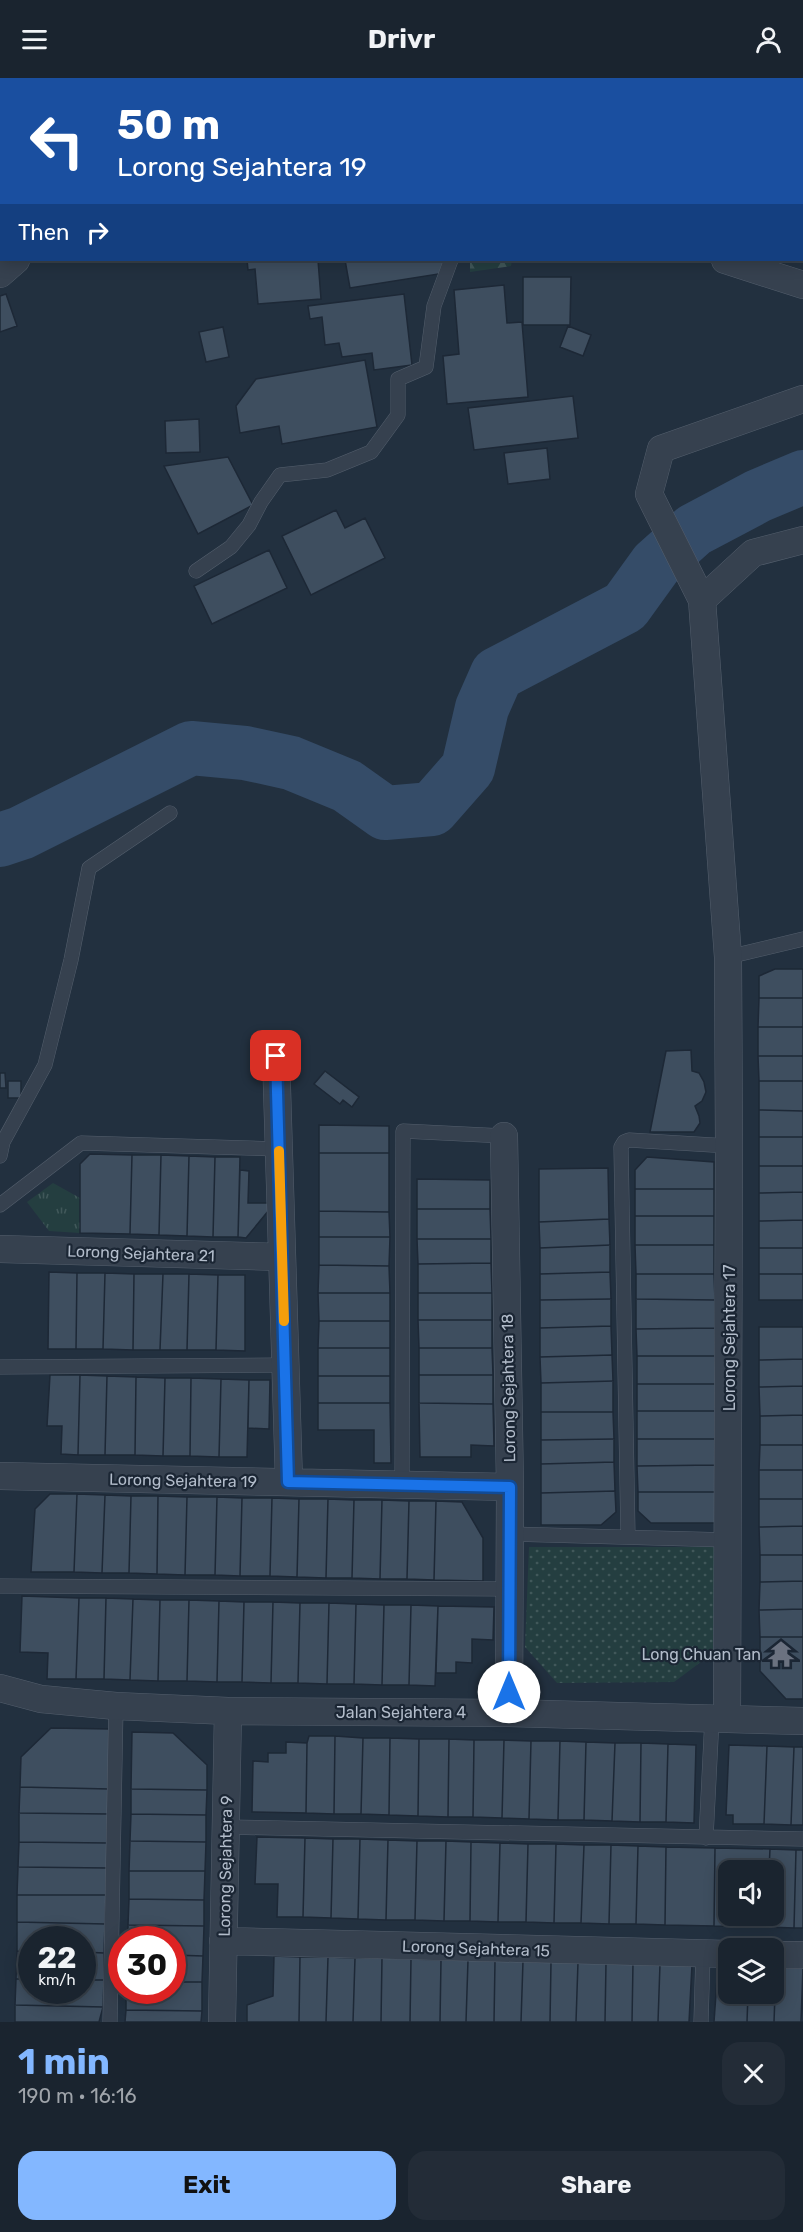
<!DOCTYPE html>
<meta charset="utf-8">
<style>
body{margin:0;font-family:Rubik,sans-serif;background:#232c37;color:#f1f3f6;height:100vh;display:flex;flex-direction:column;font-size:22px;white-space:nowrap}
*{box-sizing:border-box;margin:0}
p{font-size:20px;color:#9fa4aa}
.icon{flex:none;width:33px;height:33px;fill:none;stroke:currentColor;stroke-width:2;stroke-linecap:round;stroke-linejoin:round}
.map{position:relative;height:1944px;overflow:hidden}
.details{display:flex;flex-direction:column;background:#1a242f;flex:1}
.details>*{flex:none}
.banner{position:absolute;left:0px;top:0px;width:804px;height:183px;box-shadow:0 3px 15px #0003,0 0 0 2px #38414b;background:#1a4fa0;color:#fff;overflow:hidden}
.buttons{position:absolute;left:718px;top:1782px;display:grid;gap:12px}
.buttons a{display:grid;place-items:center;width:66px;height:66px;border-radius:12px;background:#1a242f;box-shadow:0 3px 15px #0003,0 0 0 2px #38414b;font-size:30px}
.speed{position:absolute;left:18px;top:1848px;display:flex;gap:12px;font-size:30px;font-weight:700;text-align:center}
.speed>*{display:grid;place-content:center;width:78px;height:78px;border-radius:50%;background:#1a242f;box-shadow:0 3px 15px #0003,0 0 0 2px #38414b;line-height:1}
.speed small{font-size:15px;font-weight:400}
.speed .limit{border:9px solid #d22;background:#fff;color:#111}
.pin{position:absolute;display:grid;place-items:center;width:51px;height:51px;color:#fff;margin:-26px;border-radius:12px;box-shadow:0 3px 9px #0006}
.me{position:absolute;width:66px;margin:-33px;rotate:0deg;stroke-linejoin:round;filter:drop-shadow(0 0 4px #0008)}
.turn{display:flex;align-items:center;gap:21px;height:126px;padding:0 18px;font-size:27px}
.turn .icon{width:78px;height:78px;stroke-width:2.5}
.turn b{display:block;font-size:42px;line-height:51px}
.then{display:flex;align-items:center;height:57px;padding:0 18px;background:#0003;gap:12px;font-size:22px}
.round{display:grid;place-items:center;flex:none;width:63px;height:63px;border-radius:18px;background:#232c37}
.overview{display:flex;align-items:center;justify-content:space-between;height:102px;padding:0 18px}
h1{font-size:36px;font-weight:700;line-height:45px;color:#83b7ff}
.action{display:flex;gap:12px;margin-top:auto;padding:12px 18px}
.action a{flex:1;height:69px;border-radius:18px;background:#83b7ff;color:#111;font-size:24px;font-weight:700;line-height:69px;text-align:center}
.action a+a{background:#232c37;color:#f1f3f6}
header{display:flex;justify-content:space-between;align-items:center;height:78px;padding:0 18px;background:#1a242f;font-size:27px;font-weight:700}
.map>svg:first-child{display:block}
</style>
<header><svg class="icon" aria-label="menu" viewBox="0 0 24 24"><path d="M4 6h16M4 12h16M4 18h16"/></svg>Drivr<svg class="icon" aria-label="person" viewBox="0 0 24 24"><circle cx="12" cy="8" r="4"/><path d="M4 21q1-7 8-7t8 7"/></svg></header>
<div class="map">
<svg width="803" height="1944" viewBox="0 0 803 1944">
<defs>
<pattern id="grass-tufts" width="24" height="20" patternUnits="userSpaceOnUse" patternTransform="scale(1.5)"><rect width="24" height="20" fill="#243e40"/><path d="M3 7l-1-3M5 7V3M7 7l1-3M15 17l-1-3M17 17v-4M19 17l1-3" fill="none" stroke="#41585a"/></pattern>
<pattern id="forest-firs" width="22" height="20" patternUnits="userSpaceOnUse" patternTransform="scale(1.5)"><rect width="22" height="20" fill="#243e40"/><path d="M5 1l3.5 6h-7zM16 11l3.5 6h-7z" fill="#41585a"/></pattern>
<pattern id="park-dots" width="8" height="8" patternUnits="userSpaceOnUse" patternTransform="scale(1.5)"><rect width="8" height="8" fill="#243e40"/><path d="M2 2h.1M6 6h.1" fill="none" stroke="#41585a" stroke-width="1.8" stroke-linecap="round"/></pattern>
</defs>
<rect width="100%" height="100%" fill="#22303f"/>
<!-- grass -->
<path fill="url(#grass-tufts)" d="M53 1105 80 1120V1155L49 1153 27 1124Z"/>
<!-- forest -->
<path fill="url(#forest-firs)" d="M470 182H512L511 188 470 194Z"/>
<!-- park -->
<path fill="url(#park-dots)" d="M529 1469H716L713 1575 674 1604 557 1605 525 1569Z"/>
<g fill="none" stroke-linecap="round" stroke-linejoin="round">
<!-- river -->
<path stroke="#354c68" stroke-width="54" d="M0 762 21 755 191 670 245 675 291 685 347 708 385 735 432 731 468 690 482 630 497 596 625 529 656 486 694 452 758 418 803 399"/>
</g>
<!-- building -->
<path fill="#3e4e5f" stroke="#1d2836" stroke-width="1.5" d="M134 0H175V2H134Z
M361 0H472L473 2H361Z
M541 0H593L586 2Z
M247 182H318L321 221 258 226 255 191 248 192Z
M345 182H443L445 195 350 210Z
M523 199H571L570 247H523Z
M504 207 507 245 522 244 528 319 447 326 443 278 459 276 454 212Z
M6 216 17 248 0 254V218Z
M404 216 412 287 374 292 372 275 342 279 339 265 325 267 322 239 310 241 308 228Z
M568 248 591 257 583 278 560 269Z
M223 249 229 279 206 284 199 254Z
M365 282 377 349 282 366 279 348 240 355 236 328 256 301Z
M573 318 578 360 474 372 468 330Z
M199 341 200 374 166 375 165 343Z
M547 370 550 401 508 406 504 375Z
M228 379 253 427 198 456 164 388Z
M336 432 345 450 365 440 385 480 311 517 282 458Z
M269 472 287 510 212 546 194 508Z
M775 891H803V920H759V898Z
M759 920H803V949H758Z
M758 949H803V978H758Z
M691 972 692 993 699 995 704 1004 706 1014 702 1023 695 1028 699 1038 700 1045 694 1054H650L666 973Z
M758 978H803V1003H759Z
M325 993 359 1019 352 1029 343 1022 340 1026 314 1006Z
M0 995H5L6 1010H0Z
M8 1003H21V1020H8Z
M759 1003H803V1033L759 1032Z
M759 1032 803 1033V1059H759Z
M319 1047 389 1048V1075H319Z
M759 1059H803V1088H759Z
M319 1075H389V1134L319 1133Z
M90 1076 132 1077 130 1156 80 1155V1086Z
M132 1077H161L159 1157 130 1156Z
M161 1077 189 1078 187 1158 159 1157Z
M189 1078 215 1079 213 1159 187 1158Z
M215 1079H240L238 1159H213Z
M647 1079 714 1084V1111H635V1092Z
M759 1088H803V1114L759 1115Z
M608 1090 609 1141 539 1144V1091Z
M240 1092 249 1093 248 1125H269V1132L246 1160 238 1159Z
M417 1101 490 1102V1131H417Z
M635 1111H714V1138H635Z
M803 1114V1142L759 1143V1115Z
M417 1131H490L491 1161H417Z
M319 1133 389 1134 390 1159H319Z
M635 1138H714V1167H635Z
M609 1141 610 1167 540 1170 539 1144Z
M803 1142V1170H759V1143Z
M319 1159H390L389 1188 319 1187Z
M417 1161H491V1185L418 1186Z
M610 1167V1194L540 1196V1170Z
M635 1167H714V1196H636Z
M759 1170H803V1196H759Z
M491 1185 492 1215H418V1186Z
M319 1187 389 1188 390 1215H318Z
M49 1194 77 1195 76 1271H48Z
M610 1194 611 1221 540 1222V1196Z
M77 1195H105L103 1271H76Z
M105 1195 134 1196 133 1272 103 1271Z
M134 1196H163L160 1272H133Z
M163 1196H189L187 1272H160Z
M189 1196 218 1197 216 1272H187Z
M636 1196H714L715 1222 636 1221Z
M759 1196H803V1222H759Z
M218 1197H245V1273L216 1272Z
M318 1215H390V1243H319Z
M418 1215H492V1242H418Z
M611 1221V1248L540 1250V1222Z
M636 1221 715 1222V1250L636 1251Z
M418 1242H492V1270H419Z
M319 1243H390V1270H318Z
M611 1248 612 1277 540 1279V1250Z
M759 1249H803V1281L759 1282Z
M715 1250V1278H637L636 1251Z
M318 1270H390V1298H318Z
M419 1270H492L493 1297H419Z
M612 1277 613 1303 541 1305 540 1279Z
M637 1278H715L716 1306H637Z
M803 1281V1308L759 1309V1282Z
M50 1297H80L78 1377 61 1376 62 1348H47Z
M80 1297 107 1298 105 1377H78Z
M419 1297H493V1326L419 1325Z
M107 1298 136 1299 135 1377H105Z
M318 1298H390V1325H318Z
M136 1299 165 1300 163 1378 135 1377Z
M165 1300H191L190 1378H163Z
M191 1300 221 1301 219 1379 190 1378Z
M221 1301 249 1302 247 1379H219Z
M249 1302H270L269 1351 248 1350Z
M613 1303V1334H541V1305Z
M637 1306H716V1333H637Z
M803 1308V1337L760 1338 759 1309Z
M318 1325H390L391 1385H374V1352H318Z
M419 1325 493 1326 494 1368 471 1367V1379H420Z
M637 1333H716V1361H637Z
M541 1334H613L614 1361 541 1362Z
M803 1337V1367H760V1338Z
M614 1361V1384L541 1386V1362Z
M637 1361H716V1387L637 1388Z
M760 1367H803V1392H759Z
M614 1384 615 1413 541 1415V1386Z
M716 1387V1414H638L637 1388Z
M759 1392H803V1421H759Z
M615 1413 616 1434 601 1447H541V1415Z
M638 1414H716L717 1445H651L638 1433Z
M50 1416H77L74 1494H31L35 1431Z
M77 1416 105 1417 102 1495 74 1494Z
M105 1417 131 1418 129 1495H102Z
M131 1418H158L157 1496 129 1495Z
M158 1418 187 1419 185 1497 157 1496Z
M187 1419H217L215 1497H185Z
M217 1419 242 1420 240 1498 215 1497Z
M242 1420H272L270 1498H240Z
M272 1420 299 1421 297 1499 270 1498Z
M299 1421H328L326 1500 297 1499Z
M328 1421 354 1422 352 1500H326Z
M759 1421H803V1448L759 1449Z
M354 1422H382L380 1501 352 1500Z
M382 1422 409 1423 407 1501H380Z
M409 1423H436L434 1502 407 1501Z
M436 1423 462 1424 483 1460V1503L434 1502Z
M803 1448V1477H760L759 1449Z
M760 1477H803V1503L760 1504Z
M803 1503V1531L759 1532 760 1504Z
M22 1518 79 1520 76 1601H47L48 1575 20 1574Z
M79 1520H106L104 1601H76Z
M106 1520 133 1521 130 1602 104 1601Z
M133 1521 160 1522 158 1603 130 1602Z
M160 1522H189L187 1603H158Z
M189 1522 219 1523 217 1604 187 1603Z
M219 1523 244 1524 242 1604H217Z
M244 1524H273L271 1605 242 1604Z
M273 1524 300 1525 298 1605H271Z
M300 1525H329L327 1606 298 1605Z
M329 1525 356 1526 354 1606H327Z
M356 1526 384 1527 382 1607 354 1606Z
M384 1527H411L409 1607H382Z
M411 1527 438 1528 435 1608 409 1607Z
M438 1528 494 1529 493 1562 472 1561V1585L456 1584V1595H436Z
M803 1531V1559H760L759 1532Z
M760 1559H803V1621H786L760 1593Z
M51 1650 110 1651 109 1711 20 1709 21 1679Z
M132 1654 173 1655 207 1687V1712L131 1711Z
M309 1658H335L334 1736 306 1735 307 1665Z
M335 1658 363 1660 361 1736H334Z
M363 1660H390L389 1737 361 1736Z
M390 1660 419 1661 418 1738 389 1737Z
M419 1661H449L448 1739 418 1738Z
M449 1661 474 1662 473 1739H448Z
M474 1662H504L502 1740 473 1739Z
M504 1662 531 1663 529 1741 502 1740Z
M531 1663H560L558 1742 529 1741Z
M560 1663 586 1664 584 1742H558Z
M286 1664 307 1665 306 1735 252 1734 253 1683 268 1684V1675H286Z
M586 1664 615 1665 612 1743 584 1742Z
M615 1665H641L640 1744 612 1743Z
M641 1665 668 1666 666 1744H640Z
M668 1666 696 1667 694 1745 666 1744Z
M729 1667 767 1668 764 1746H733V1737H726Z
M767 1668 794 1669 791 1747 764 1746Z
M794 1669H803V1747H791Z
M20 1709 109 1711 108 1736 19 1735Z
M131 1711 207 1712 206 1737 131 1736Z
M19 1735 108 1736 107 1765 19 1764Z
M131 1736 206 1737V1764L130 1763Z
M257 1759 305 1760 303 1839H277L278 1806H255Z
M305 1760 333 1761 331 1840 303 1839Z
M333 1761H360L358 1841 331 1840Z
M360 1761 388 1762 386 1842 358 1841Z
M388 1762 417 1763 415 1842H386Z
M130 1763 206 1764 205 1793H129Z
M417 1763H446L444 1843 415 1842Z
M446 1763 471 1764 470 1843H444Z
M19 1764 107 1765V1790L18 1789Z
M471 1764 500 1765 498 1844 470 1843Z
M500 1765 528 1766 526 1844H498Z
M528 1766H556L554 1845 526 1844Z
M556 1766 584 1767 581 1845H554Z
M584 1767H611L609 1846 581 1845Z
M611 1767 638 1768 636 1846H609Z
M638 1768 666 1769 665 1847 636 1846Z
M666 1769 715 1770 714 1848 665 1847Z
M715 1770 770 1771 769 1792H729V1838H768L767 1849 714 1848Z
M770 1771 796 1772 794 1850 767 1849 768 1838H774V1792H769Z
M796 1772H803V1850H794Z
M18 1789 107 1790 106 1817H17Z
M129 1793H205L204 1822 129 1821Z
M17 1817H106L105 1846 17 1844Z
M129 1821 204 1822V1848L128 1847Z
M17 1844 105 1846 104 1875 82 1874V1862H32V1874L17 1873Z
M128 1847 204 1848 203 1878 172 1877V1862H128Z
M17 1873 32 1874V1901H16Z
M82 1874 104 1875V1902H82Z
M172 1877 203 1878 202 1904H172Z
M274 1878 300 1879 299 1944H247V1927L273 1918Z
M300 1879H328L326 1944H299Z
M328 1879 355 1880 353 1944H326Z
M355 1880H382L381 1944H353Z
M382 1880 411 1881 410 1944H381Z
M411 1881 441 1882 440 1944H410Z
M441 1882H468L466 1944H440Z
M468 1882 495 1883 494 1944H466Z
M495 1883H523L521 1944H494Z
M523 1883 551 1884 550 1944H521Z
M551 1884H578L576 1944H550Z
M578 1884 606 1885 605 1944H576Z
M606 1885H633L632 1944H605Z
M633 1885 660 1886 658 1944H632Z
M660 1886 692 1887 689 1944H658Z
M718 1887H729V1916H748L747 1944H714Z
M774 1889H776L774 1944H747L748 1916H774Z
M776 1889H803L801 1944H774Z
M803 1889V1944H801Z
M16 1901H32V1912H82V1902H104L103 1929 15 1927Z
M172 1904H202V1933L126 1932V1912H172Z
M15 1927 103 1929 99 1944H15Z
M126 1932 202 1933 201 1944H125Z"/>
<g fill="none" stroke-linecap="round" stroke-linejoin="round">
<defs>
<path id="lane" d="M196 493 231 469 249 447 261 424 280 397 327 392 371 374 398 337V301L426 289 434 228 451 182
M728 879 803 861
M0 1078 3 1064 45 987 71 882 89 790 170 735
M0 1127 81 1065 279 1071
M0 1289 285 1287
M402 1407 403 1053 504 1058
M510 1456 728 1462
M628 1458 621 1069 624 1064 629 1062 729 1068
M0 1508 510 1511
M226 1749 803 1761
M706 1760 712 1640
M110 1944 116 1628
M701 1944 703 1876"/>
<path id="street" d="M47 0V2
M802 17H803
M725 182 803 207
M0 196 16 182
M702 522 649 416 661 371 803 321
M276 977 289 1404
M504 1058 510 1409 509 1635
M0 1171 282 1179
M0 1398 510 1409
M0 1610 41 1621 116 1628 228 1633 509 1635 803 1643
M727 1641 729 1068 728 879 702 522 753 475 803 462
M223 1863 729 1876
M774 1877H803
M222 1944 228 1633"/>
</defs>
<!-- lane casing -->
<use href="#lane" stroke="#545f6d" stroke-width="15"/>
<!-- street casing -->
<use href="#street" stroke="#545f6d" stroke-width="28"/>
<!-- lane -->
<use href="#lane" stroke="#36414f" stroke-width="14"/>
<!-- street -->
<use href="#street" stroke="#36414f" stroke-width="27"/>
</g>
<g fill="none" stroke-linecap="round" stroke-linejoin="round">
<defs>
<path id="route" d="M276 978 288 1404 510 1409 509 1614"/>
</defs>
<!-- route casing -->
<use href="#route" stroke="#114b97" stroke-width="15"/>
<!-- route -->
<use href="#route" stroke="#1a73e8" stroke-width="10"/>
<!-- slow -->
<path stroke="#f59e0b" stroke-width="10" d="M279 1073 284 1243"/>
</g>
<!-- icons -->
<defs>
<symbol id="temple-bare" viewBox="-9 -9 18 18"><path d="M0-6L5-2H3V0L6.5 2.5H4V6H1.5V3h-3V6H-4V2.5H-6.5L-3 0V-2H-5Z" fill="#6b7280" stroke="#1b2634" stroke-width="2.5" paint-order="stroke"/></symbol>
</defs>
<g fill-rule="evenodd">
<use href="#temple-bare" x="762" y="1557" width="38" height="38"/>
</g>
<g text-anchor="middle" stroke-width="4.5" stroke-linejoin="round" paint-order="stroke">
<!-- street labels -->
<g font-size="16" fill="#b2bcca" stroke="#1b2634">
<text transform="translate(141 1175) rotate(2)" y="6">Lorong Sejahtera 21</text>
<text transform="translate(729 1260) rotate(-90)" y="6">Lorong Sejahtera 17</text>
<text transform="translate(508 1310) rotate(-91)" y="6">Lorong Sejahtera 18</text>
<text transform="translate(183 1402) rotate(1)" y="6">Lorong Sejahtera 19</text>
<text x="401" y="1640">Jalan Sejahtera 4</text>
<text transform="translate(225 1788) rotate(-89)" y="6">Lorong Sejahtera 9</text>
<text transform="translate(476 1870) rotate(2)" y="6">Lorong Sejahtera 15</text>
</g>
<!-- poi labels -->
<g font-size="16" fill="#b2bcca" stroke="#1b2634" text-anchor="end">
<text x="761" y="1582">Long Chuan Tan</text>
</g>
</g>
</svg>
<div class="buttons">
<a><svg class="icon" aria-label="sound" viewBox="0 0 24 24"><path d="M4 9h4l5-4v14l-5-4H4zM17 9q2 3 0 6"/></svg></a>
<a><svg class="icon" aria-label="layers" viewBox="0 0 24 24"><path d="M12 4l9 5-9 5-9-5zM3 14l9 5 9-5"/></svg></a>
</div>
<div class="speed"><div>22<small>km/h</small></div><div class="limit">30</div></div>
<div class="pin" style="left:276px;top:978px;background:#d93025"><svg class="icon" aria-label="arrive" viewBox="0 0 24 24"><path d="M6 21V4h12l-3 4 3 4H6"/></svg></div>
<svg class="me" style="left:509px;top:1614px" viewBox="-20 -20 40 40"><circle r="19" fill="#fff"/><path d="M0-13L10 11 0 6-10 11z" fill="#1a73e8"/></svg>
<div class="banner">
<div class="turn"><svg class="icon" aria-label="left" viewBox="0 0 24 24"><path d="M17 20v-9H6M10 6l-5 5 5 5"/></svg><div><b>50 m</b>Lorong Sejahtera 19</div></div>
<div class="then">Then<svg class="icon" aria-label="right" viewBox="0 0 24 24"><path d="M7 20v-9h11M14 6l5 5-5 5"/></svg></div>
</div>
</div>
<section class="details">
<div class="overview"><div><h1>1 min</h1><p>190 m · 16:16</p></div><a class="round"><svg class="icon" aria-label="close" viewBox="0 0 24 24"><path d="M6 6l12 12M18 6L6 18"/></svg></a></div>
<div class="action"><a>Exit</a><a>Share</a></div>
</section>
